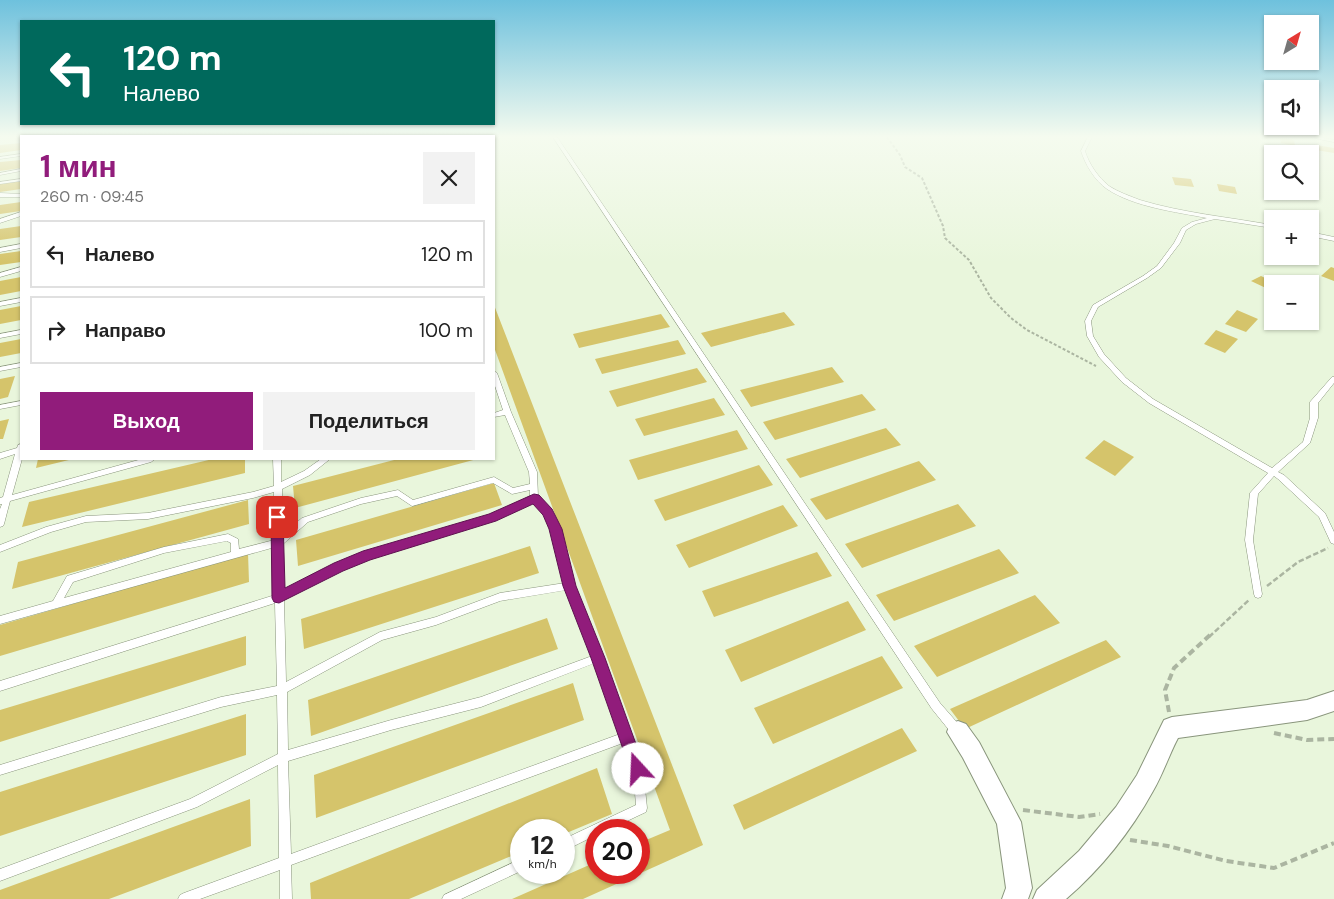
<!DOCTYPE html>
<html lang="ru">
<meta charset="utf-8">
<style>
body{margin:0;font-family:"DM Sans",sans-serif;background:#f2f2f2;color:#222;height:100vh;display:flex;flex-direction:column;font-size:19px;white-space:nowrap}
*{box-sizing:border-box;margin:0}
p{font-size:16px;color:#767676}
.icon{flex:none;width:28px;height:28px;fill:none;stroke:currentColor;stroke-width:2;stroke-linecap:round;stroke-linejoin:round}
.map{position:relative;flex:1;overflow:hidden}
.panel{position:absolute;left:20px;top:135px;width:475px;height:325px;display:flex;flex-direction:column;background:#fff;border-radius:0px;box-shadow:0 1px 4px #0004}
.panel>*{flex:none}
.banner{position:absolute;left:20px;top:20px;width:475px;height:105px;border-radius:0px;box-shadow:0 1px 4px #0004;background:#00695c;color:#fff;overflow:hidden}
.needle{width:32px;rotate:37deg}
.tools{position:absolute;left:1264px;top:15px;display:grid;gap:10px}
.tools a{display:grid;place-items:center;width:55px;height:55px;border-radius:0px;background:#fff;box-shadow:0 1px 4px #0004;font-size:25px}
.speed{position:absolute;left:510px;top:819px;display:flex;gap:10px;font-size:25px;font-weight:700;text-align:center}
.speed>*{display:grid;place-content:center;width:65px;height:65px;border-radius:50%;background:#fff;box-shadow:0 1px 4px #0004;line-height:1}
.speed small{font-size:12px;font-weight:400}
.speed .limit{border:8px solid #d22;background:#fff;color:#111}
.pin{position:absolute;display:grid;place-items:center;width:42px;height:42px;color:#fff;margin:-21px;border-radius:10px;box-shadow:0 2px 8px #0006}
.me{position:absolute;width:55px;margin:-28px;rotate:340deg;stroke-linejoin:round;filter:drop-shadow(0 0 4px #0008)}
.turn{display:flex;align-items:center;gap:18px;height:105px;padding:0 20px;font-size:22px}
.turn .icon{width:65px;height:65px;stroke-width:2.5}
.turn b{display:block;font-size:35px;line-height:42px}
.round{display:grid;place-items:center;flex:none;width:52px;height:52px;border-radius:0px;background:#f2f2f2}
.summary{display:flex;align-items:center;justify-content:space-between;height:85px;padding:0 20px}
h1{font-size:30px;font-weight:700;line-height:38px;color:#911c7b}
.action{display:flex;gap:10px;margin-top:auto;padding:10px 20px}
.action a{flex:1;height:58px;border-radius:0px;background:#911c7b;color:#fff;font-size:20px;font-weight:700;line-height:58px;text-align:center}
.action a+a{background:#f2f2f2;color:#222}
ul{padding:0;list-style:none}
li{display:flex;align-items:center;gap:15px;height:68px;margin:0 10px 8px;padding:0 10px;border:2px solid #e0e0e0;border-radius:0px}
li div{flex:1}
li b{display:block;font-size:19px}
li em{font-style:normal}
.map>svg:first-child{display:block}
</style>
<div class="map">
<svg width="1334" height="899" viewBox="0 0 1334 899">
<rect width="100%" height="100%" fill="#e9f6dc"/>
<!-- building -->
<path fill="#d5c46b" d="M1280 137 1294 140 1295 146 1281 143Z
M21 143V150L0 153V145Z
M1316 145 1334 148V153L1316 150Z
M21 160V168L0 171V162Z
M1172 177 1191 179 1194 187 1175 185Z
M21 181V189L0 192V184Z
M1217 184 1235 187 1237 194 1219 191Z
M21 202V211L0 214V205Z
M21 226V237L0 240V229Z
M21 251V262L0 265V254Z
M1331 267 1334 268V281L1321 276Z
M1261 276 1278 284H1272V289L1270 290 1251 281Z
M21 277V291L0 295V281Z
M494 305 703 845 583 899H512L596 862V872H639V843L670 830 494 347Z
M21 306V320L0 324V310Z
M1237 310 1258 319 1246 332 1225 324Z
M784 312 795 325 711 347 701 333Z
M661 314 670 327 579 348 573 334Z
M1216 330 1238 339 1225 353 1204 344Z
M21 339V353L0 357V343Z
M678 340 686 354 602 374 595 359Z
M832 367 844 382 751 407 740 390Z
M697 368 707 382 617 407 609 391Z
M15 376 8 397 0 399V379Z
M862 394 876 410 775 440 763 422Z
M714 398 725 415 644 436 635 419Z
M9 419 3 439H0V421Z
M886 428 901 445 800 478 786 459Z
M737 430 748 449 638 480 629 460Z
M1104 440 1134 457 1115 476 1085 458Z
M38 459H73L36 468Z
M213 459H245V473L22 527 29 502Z
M398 459H477L295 508 293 486Z
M919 461 936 480 826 520 810 499Z
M759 465 773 485 665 521 654 500Z
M494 483 502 505 298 566 296 540Z
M248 500 249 524 12 589 18 562Z
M958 504 976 526 862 568 845 544Z
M783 505 798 526 689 568 676 545Z
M530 546 539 573 304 649 301 619Z
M999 549 1019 573 894 621 876 595Z
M817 552 832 576 714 617 702 591Z
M248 553 249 582 0 656V625Z
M1035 595 1060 623 937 677 914 646Z
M848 601 866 630 741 682 725 650Z
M547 618 558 649 311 736 308 700Z
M246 636V665L0 742V710Z
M1106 640 1121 657 965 729 950 709Z
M882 656 903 688 773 744 754 708Z
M573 683 584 720 316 818 314 775Z
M246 714V755L0 836V792Z
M902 728 917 751 744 830 733 805Z
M597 768 612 814 564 834V830H521V852L409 899H311L310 883Z
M250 799 251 846 109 899H0V890Z"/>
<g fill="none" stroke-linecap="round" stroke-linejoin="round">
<defs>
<path id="service" d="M553 137H557L940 703 961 727 962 731 961 735 957 736 953 735 932 709Z
M1088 137H1092L1085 151C1089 164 1098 177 1109 186 1118 192 1130 196 1140 200 1183 213 1228 217 1272 225V228L1215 219 1196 224 1186 230 1180 243 1161 268 1147 278 1098 307 1091 321 1093 336 1104 354 1126 378 1153 399 1272 468 1303 442 1310 418V402L1332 377H1334V383L1318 403V418L1310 443 1278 472 1284 475 1325 513 1334 532V544L1331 543 1319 517 1278 479 1274 476 1258 494 1253 540 1262 594 1261 597 1258 598 1255 597 1254 594 1245 540 1250 493 1268 473 1149 403 1122 382 1099 357 1087 336 1085 321 1093 305 1143 276 1157 266 1174 243 1182 228 1192 222 1207 218C1176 212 1134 207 1107 189 1095 181 1085 164 1081 151Z
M1310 137H1318L1334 140V142Z
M21 154V156L0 159V157Z
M21 169V171L0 175V173Z
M21 179V181L0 184V182Z
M0 193 21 194V197H0Z
M21 212V216L0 223V219Z
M1310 232 1334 237V241L1310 236Z
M21 244V248L0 252V248Z
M21 267V271L0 277V273Z
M21 298V302L0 306V302Z
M21 330V334L0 338V334Z
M21 363V367L0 371V367Z
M494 371 497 373 511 412 537 472 538 497 551 510 559 529 574 586 603 658 643 769 647 808 646 812 608 830H596V835L564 851V839L636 805 633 769 623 743 291 865 292 899H280V870L200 899H178L180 895 184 893 279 858 278 765 197 807 0 881V869L190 799 278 754 277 695 221 707 0 775V765L221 697 277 686 275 603 0 691V681L275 595V547L0 624V616L53 601 67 576 164 547 228 534 238 539 239 549 274 540V492L253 498 148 519 86 522 51 532 0 552V545L46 527 86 516 148 513 253 492 274 486 273 459H281V482L304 471 321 459H330L310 475 282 489 283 534 302 518 361 498 398 490 413 500 494 477 513 488 530 484 529 472 505 415 494 417V413L503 410 494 383ZM493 483 512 494 530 490V496L490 515 365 553 335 564 284 591 283 544 308 522 361 504 397 496 412 506ZM533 502 545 514 551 529 565 583 500 593 436 617 380 632 286 682 284 600 341 570 370 558 495 520ZM227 541 231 543V552L64 598 73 582 164 553ZM567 590 592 656 481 697 391 720 288 750 287 692 382 640 436 625 500 601ZM595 663 620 734 291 854 288 761 391 730 481 707Z
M21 401V405L0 409V405Z
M21 444 22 459 12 495 142 459H155L151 462 10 501 4 524 3 526 0 527V509L2 504H0V498L3 497 15 454 0 459V453L17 448 18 445Z
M521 859V871L461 899H442L444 895Z"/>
<path id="minor" d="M1334 691V711L1307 720 1178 738C1169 755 1163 774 1153 791 1131 831 1101 869 1066 899H1033L1037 890 1079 851 1116 807 1137 775 1164 720 1172 717 1307 700Z
M958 721 966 724 979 742 1021 822 1032 888 1028 899H1002L1006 888 997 824 963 758 947 732 950 724Z"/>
</defs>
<!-- service casing -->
<use href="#service" stroke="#89957c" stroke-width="1"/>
<!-- minor casing -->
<use href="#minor" stroke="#89957c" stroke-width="2"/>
<!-- path-far2 -->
<path stroke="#abb5a1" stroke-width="2" stroke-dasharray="3 2" stroke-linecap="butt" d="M887 137 900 155 905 167 922 178 943 226 945 238 969 260 991 298 1011 318 1027 330 1096 366"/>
<!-- path-far1 -->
<path stroke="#abb5a1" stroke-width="2.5" stroke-dasharray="5.5 2.5" stroke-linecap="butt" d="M1267 586 1298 562 1328 548
M1209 637 1249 600"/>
<!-- path -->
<path stroke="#abb5a1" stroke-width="4" stroke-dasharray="7 4" stroke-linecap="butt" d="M1169 712 1165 690 1174 668 1210 635
M1274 733 1307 740 1334 739
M1023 810 1079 817 1100 814
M1130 840 1168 846 1226 861 1274 868 1334 843"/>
<!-- service -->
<use href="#service" fill="#fff" fill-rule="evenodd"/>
<!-- minor -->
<use href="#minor" fill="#fff" fill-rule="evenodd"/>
</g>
<!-- sky -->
<linearGradient id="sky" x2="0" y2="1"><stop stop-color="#6ec1dd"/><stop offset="0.52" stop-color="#f5fbef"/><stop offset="1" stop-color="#f5fbef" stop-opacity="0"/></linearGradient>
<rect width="1334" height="263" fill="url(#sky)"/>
<!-- route -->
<path fill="#911c7b" stroke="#5e1250" d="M534 494 539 495 552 509 562 529 576 586 605 658 645 769 643 775 638 777 632 775 630 769 591 658 563 586 549 529 543 515 533 504 496 521 370 560 343 571 279 603 274 602 272 598 271 517 273 513H282L283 517 285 588 334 563 363 551 489 514Z"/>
</svg>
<div class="tools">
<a><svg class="needle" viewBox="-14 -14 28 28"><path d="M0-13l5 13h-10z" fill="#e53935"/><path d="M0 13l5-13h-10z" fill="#767676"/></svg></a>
<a><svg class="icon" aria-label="sound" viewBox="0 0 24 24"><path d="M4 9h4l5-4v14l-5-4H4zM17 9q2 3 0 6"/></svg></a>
<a><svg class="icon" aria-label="search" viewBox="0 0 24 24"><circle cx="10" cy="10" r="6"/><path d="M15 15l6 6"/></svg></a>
<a>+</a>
<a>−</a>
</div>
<div class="speed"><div>12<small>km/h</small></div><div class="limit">20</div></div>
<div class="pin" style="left:277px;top:517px;background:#d93025"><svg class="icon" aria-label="arrive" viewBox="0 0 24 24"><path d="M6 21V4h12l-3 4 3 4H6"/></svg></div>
<svg class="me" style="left:638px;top:769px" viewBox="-20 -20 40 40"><circle r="19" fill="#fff"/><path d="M0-13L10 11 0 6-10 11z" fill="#911c7b"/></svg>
<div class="banner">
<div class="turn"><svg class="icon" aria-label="left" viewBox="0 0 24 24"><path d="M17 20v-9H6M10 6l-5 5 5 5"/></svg><div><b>120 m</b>Налево</div></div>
</div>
<section class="panel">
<div class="summary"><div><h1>1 мин</h1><p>260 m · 09:45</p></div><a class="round"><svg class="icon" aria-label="close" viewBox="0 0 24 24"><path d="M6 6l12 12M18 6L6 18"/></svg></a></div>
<ul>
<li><svg class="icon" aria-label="left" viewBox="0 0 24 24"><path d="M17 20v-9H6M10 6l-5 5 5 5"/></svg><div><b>Налево</b></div><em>120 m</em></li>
<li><svg class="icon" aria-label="right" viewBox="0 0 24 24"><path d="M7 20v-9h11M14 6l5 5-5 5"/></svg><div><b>Направо</b></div><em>100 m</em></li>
</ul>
<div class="action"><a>Выход</a><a>Поделиться</a></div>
</section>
</div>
